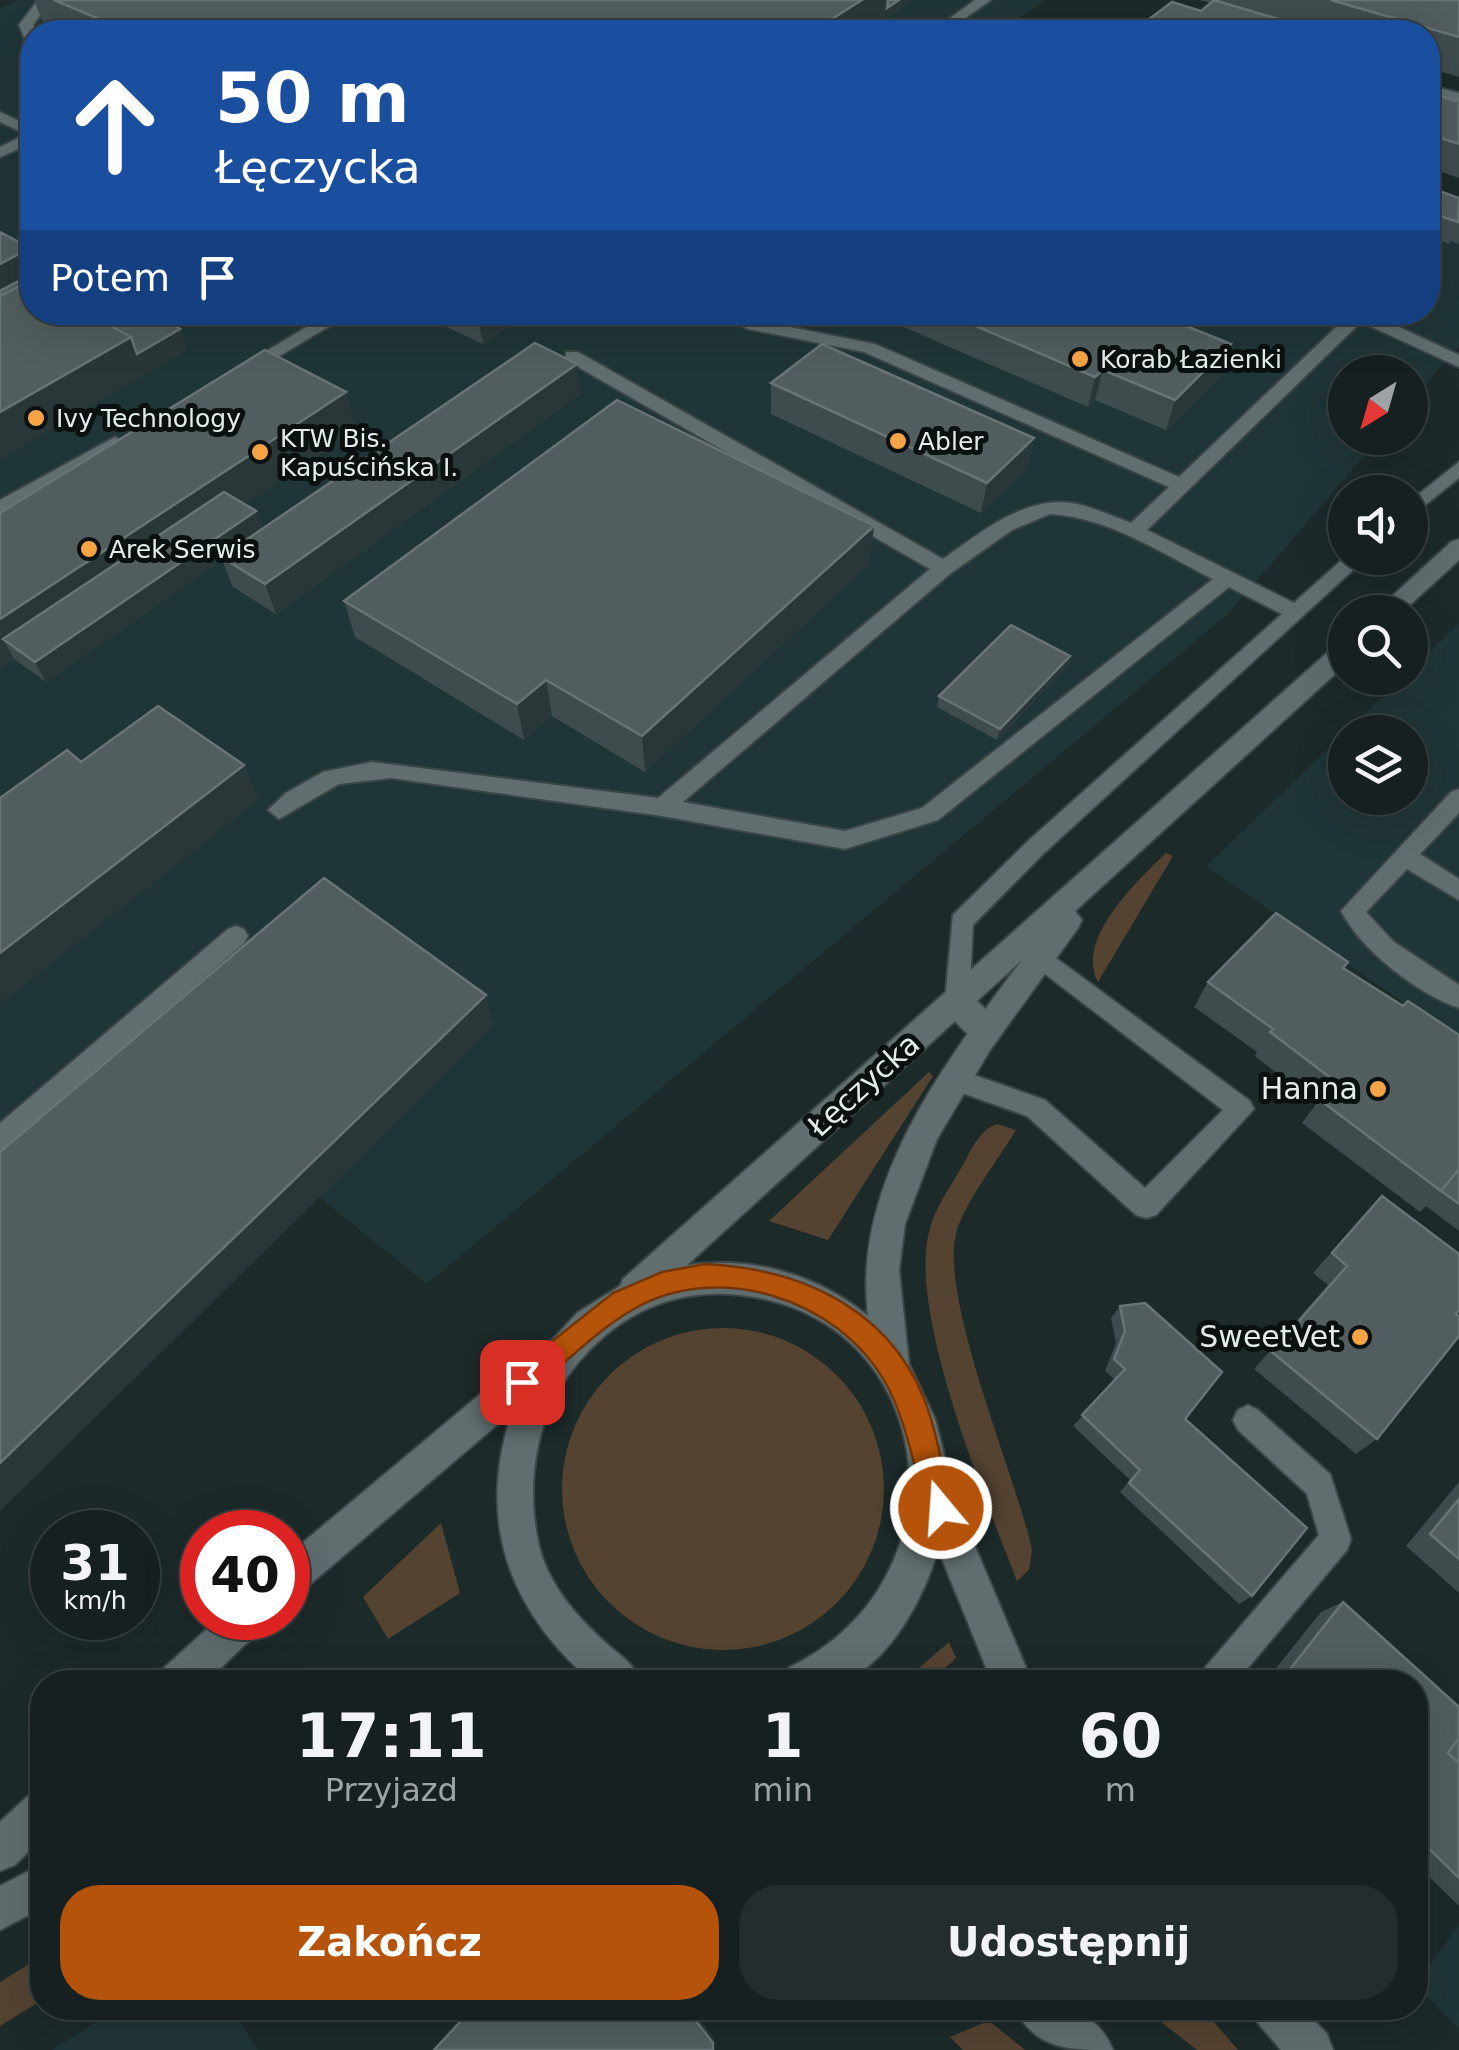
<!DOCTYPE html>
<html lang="pl">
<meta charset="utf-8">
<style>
body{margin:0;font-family:"DejaVu Sans",sans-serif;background:#232d2d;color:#f1f3f6;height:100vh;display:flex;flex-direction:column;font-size:38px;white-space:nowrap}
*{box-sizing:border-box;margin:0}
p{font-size:32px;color:#9ea3a5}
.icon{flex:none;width:55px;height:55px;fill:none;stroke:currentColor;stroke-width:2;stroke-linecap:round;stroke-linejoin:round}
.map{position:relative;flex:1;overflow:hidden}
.panel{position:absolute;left:30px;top:1670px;width:1398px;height:350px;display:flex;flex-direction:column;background:#162020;border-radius:40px;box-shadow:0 10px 40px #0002,0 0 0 2px #353e3e}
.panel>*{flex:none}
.hud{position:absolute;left:20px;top:20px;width:1420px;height:305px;border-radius:40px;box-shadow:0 10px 40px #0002,0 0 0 2px #353e3e;background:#1a4fa0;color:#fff;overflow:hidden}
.needle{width:65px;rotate:217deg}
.buttons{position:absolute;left:1328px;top:355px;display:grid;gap:20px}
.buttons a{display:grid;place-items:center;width:100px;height:100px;border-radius:50%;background:#162020;box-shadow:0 10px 40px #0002,0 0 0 2px #353e3e;font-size:50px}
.speed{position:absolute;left:30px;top:1510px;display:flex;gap:20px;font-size:50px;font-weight:700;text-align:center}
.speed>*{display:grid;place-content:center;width:130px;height:130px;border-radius:50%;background:#162020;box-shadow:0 10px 40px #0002,0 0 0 2px #353e3e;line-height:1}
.speed small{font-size:25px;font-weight:400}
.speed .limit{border:15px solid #d22;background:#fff;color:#111}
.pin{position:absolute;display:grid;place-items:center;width:85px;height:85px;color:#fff;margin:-42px;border-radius:20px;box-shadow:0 5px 15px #0006}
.me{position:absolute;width:110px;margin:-55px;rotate:342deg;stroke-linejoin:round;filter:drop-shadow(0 0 8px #0008)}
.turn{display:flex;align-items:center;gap:35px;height:210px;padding:0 30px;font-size:45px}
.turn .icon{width:130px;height:130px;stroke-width:2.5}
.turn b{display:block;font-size:70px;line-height:85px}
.then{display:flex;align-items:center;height:95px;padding:0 30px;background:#0003;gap:20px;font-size:38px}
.eta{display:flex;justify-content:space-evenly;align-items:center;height:170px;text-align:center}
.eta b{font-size:60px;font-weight:800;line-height:70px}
.action{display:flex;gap:20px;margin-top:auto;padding:20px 30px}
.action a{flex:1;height:115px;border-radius:40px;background:#b45309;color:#fff;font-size:40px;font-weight:800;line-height:115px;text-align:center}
.action a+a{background:#232d2d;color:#f1f3f6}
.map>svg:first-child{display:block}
</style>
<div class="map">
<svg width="1459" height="2050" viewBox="0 0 1459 2050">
<rect width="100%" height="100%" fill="#1d2a2a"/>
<!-- built -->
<path fill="#203537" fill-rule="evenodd" d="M19 0H1045L998 32H32V312H1428V193L1459 203V346L1410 403V372H1345V438H1380L1228 614 427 1284 319 1197 0 1509V8Z
M1459 623V1041L1206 866 1402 678H1410V670ZM1345 732H1410V798H1345Z
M1459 1925V2029L1416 1985Z
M118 2008H230L258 2050H52Z"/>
<!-- green -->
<path fill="#544331" d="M1166 853 1173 856 1098 982C1075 939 1137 881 1166 853Z
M929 1072 933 1076 828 1240 769 1221Z
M997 1124 1016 1130C999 1159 967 1199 957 1230 937 1295 1016 1475 1032 1550L1029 1570 1017 1581C986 1500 908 1314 929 1232 934 1210 948 1190 960 1170 970 1153 978 1130 997 1124Z
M562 1489a161 161 0 1 1 322 0a161 161 0 1 1-322 0Z
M441 1523 460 1593 388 1639 363 1597Z
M949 1642 956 1658 930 1682H903Z
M42 1956V2000L0 2026V1982Z
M1143 2008H1202L1238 2050H1197Z
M983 2023H992L1025 2050H963L950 2037Z"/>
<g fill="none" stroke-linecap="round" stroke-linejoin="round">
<defs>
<path id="service" d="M38 0H52L33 25 36 32H32V44L25 40 19 25Z
M975 0H991L945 32H931Z
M1428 85 1459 93V102L1428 93Z
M0 112 32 127V143L0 157V147L26 134 0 122Z
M332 312H353L251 373 236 369Z
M719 312H741L759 321 875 344 1179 477 1352 312H1367L1459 355V367L1361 322 1147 530 1294 603 1345 557 1366 558 1043 854 973 925 969 1001 966 1008 957 1011 948 1008 945 1001 953 915 1027 842 1282 614 1229 587 938 820 845 849 662 816 391 778 339 784 279 819 268 810 286 793 323 772 372 762 658 798 930 569 566 360V352H578L943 559C979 534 1024 496 1071 503 1091 506 1112 516 1131 523L1169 487 864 352 748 329ZM1050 514C1108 517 1163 554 1213 579L922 808 845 831 683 802 951 573 1012 530Z
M115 437 124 443 121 447 0 514V500Z
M1459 462V478L1410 517V501Z
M1459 789V813L1420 854 1459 879V900L1407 869 1366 912 1394 942 1459 985V1008C1418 994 1361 950 1341 911L1451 792Z
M236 926 244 929 248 936 244 943 9 1147 0 1151V1123L228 929Z
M1041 947 1250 1101 1254 1109 1156 1215 1146 1218 1136 1215 1027 1116 948 1088 944 1080 948 1072 957 1069 1045 1100 1145 1188 1223 1110 1032 964 1029 957 1032 950Z
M1248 1405 1258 1410 1330 1474 1351 1539 1347 1550 1236 1682H1199L1203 1670 1319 1535 1307 1494 1238 1430 1233 1420 1238 1410Z"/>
<path id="minor" d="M957 989C975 995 993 1015 1001 1032L997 1041C974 1049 952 1020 942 1001L947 992Z"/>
<path id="tertiary" d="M1459 539V560L1402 612H1375L1451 542Z
M1345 642V665L1075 911 1082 920 1078 928 990 1050 937 1139 905 1224 899 1270 909 1364 935 1419 956 1501 1032 1682H992L938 1549C925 1596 892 1659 845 1681 829 1688 800 1682 783 1682L788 1668C971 1582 941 1317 740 1295 679 1288 626 1310 585 1355 537 1406 524 1479 539 1546 549 1586 577 1617 607 1644 621 1656 635 1665 641 1682H592C508 1609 476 1521 512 1412L301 1592 288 1598V1555L533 1350 547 1346 577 1313 620 1286 623 1279 1336 645ZM1022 960C946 1061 852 1182 868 1316 817 1274 752 1256 687 1265Z
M219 1618H265L259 1631 206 1682H159L164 1668Z
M42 1790V1838L15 1865 0 1871V1822L28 1796Z
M42 1864V1908L0 1930V1886Z
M1015 2008C1057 2005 1095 2006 1113 2050 1070 2050 1035 2050 1015 2008Z
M1251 2008H1302L1327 2034 1333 2050H1281L1258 2023Z"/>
</defs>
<!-- service casing -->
<use href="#service" stroke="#3c4647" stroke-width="4"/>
<!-- minor casing -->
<use href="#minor" stroke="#3c4647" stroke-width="4"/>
<!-- tertiary casing -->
<use href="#tertiary" stroke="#3c4647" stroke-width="4"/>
<!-- service -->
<use href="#service" fill="#606e6f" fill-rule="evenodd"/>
<!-- minor -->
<use href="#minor" fill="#606e6f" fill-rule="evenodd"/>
<!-- tertiary -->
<use href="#tertiary" fill="#606e6f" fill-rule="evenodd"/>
</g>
<!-- wall -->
<path fill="#3f4c4d" d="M34 0H911V2L864 32H59L44 26Z
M1199 0H1459V77L1428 68V32H1132L1201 11 1210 3Z
M1428 92 1455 101 1459 98V178L1428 167Z
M1428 187 1459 198V244L1451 241 1449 244 1428 236Z
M414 312H512L514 322 483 344Z
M869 312H1169L1168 319 1221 375 1166 430 1095 400 1088 407Z
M771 383 1034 438 1027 469 981 513 771 414Z
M580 394 276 614 233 587 222 560 46 682 14 659 0 669V513L356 430 245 504 263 529Z
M870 563 645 772 552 716 524 740 355 637 344 601Z
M1070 656 1068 666 997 740 937 707 939 696Z
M1344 968 1403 1006 1459 1035V1231L1426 1206 1420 1212 1302 1123 1316 1104 1255 1056 1257 1052 1194 1007 1208 982Z
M1382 1196 1377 1439 1356 1454 1254 1369 1328 1285 1313 1273Z
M1120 1306 1185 1419 1252 1596 1239 1604 1120 1492 1130 1480 1073 1426 1115 1380 1105 1371 1116 1343 1111 1318Z
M1459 1482V1593L1406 1546Z
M1343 1602 1459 1707V1906L1415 1863V1682H1265L1321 1612Z"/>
<!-- shaded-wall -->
<path fill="#2a3738" d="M862 0H911V2L864 32H811Z
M30 248 32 255V273L0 290V264Z
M494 312H512L514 322 483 344 479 323Z
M1155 312H1169L1166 325 1146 344Z
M180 329 187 350 0 460V412L131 337Z
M1231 344 1221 375 1166 430 1175 400Z
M577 364 580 394 276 614 265 584Z
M1103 370 1095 400 1088 407 1095 377Z
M346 392 356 430 23 654 3 639 14 659 0 669V619Z
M1034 438 1027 469 981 513 987 483Z
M256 511 264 532 221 557 222 560 46 682 35 662Z
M874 526 870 563 645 772 642 736Z
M1070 656 1068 666 997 740 1000 729Z
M546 680 552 716 524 740 517 704Z
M244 765 259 800 0 1004V953Z
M486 995 494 1026 0 1511V1463Z
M686 2008H691L714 2038 713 2050Z"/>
<!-- building -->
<path fill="#515d5e" stroke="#687475" stroke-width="2.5" d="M54 0H862L811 32H130Z
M888 0H899L887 8Z
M1214 0 1322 32H1132L1172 2 1201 11Z
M1331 0H1459V37Z
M1428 92 1455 101 1459 98V144L1428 134Z
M1428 187 1459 198 1458 222 1428 212Z
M0 232 30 248 0 264Z
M32 274V284L28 282 0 296V291Z
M28 282 32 284V312H85L131 337 0 412V296Z
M85 312H150L180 329 137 354 131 337Z
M456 312H494L479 323Z
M943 312H1155L1154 313 1231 344 1175 400 1103 370 1095 377Z
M535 343 577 364 265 584 221 557Z
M822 344 1034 438 987 483 771 383Z
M265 350 346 392 0 619V513Z
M617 400 874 526 642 736 546 680 517 704 344 601Z
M224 492 256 511 35 662 3 639Z
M1011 625 1070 656 1000 729 939 696Z
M158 706 244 765 0 953V798L67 750 81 762Z
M324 878 486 995 0 1463V1152Z
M1276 913 1348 962 1343 968 1403 1006 1408 1001 1459 1035V1169L1441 1191 1320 1100 1336 1082 1270 1032 1273 1029 1208 982Z
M1459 1169V1204L1440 1190 1441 1191Z
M1382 1196 1459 1254V1310L1456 1314 1459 1317V1336L1377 1439 1272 1352 1347 1266 1332 1253Z
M1145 1303 1222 1372 1185 1419 1307 1528 1252 1596 1129 1483 1140 1470 1082 1415 1125 1369 1114 1359 1125 1331 1120 1306Z
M1459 1499V1559L1430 1534Z
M1343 1602 1459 1707V1738L1448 1753 1459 1763V1878L1415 1835V1682H1280Z
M1459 1738V1763L1448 1753Z
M473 2008H686L713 2043V2050H434Z"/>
<!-- route -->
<path fill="#b45309" stroke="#753606" stroke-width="2.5" d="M705 1264C806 1269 900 1313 931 1419 940 1449 944 1479 955 1508L951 1518 941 1522 931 1518C913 1473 909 1424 885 1382 837 1298 717 1260 632 1310 596 1331 563 1365 531 1391L522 1395 512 1391 509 1382 512 1373 613 1293 662 1272Z"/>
<!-- markers -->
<g fill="#f5a345" stroke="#0b1111" stroke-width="4">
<circle cx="1080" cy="359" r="10"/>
<circle cx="36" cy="418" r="10"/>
<circle cx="898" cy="441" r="10"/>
<circle cx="260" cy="452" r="10"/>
<circle cx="89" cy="549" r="10"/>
<circle cx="1378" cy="1089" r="10"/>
<circle cx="1360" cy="1337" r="10"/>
</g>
<g text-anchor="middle" stroke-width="10" stroke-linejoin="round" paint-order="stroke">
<!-- far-poi labels -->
<g font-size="25" fill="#e4eced" stroke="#0b1111" text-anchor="start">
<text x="1100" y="368">Korab Łazienki</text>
<text x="56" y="427">Ivy Technology</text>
<text x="280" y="447">KTW Bis.<tspan x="280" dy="29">Kapuścińska I.</tspan></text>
<text x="918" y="450">Abler</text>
<text x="109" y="558">Arek Serwis</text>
</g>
<!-- street labels -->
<g font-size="30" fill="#e4eced" stroke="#0b1111">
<text transform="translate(864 1085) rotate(-42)" y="10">Łęczycka</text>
</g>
<!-- poi labels -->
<g font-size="30" fill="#e4eced" stroke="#0b1111" text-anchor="end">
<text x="1358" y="1099">Hanna</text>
<text x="1340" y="1347">SweetVet</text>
</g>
</g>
</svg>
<div class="buttons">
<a><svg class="needle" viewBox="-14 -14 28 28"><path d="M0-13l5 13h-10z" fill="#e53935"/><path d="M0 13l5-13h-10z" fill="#9ea3a5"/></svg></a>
<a><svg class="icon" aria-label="sound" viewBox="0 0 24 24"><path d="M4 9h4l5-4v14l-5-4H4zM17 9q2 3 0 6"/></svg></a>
<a><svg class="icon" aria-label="search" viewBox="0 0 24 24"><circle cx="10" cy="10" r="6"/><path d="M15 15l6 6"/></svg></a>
<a><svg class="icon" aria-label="layers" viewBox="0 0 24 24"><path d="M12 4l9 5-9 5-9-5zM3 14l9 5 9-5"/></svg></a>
</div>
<div class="speed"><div>31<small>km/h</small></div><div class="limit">40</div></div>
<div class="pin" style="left:522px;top:1382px;background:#d93025"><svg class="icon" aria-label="arrive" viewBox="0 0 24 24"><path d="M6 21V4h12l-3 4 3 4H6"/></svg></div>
<svg class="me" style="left:941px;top:1508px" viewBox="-20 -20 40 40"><circle r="17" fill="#b45309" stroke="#fff" stroke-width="3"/><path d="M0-11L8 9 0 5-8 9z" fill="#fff"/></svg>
<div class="hud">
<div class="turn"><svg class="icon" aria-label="ahead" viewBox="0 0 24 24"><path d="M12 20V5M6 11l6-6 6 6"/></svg><div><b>50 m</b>Łęczycka</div></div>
<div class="then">Potem<svg class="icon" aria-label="arrive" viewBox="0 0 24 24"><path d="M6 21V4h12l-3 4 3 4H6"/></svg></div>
</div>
<section class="panel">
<div class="eta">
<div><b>17:11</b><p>Przyjazd</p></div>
<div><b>1</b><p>min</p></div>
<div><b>60</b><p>m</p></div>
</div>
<div class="action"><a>Zakończ</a><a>Udostępnij</a></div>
</section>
</div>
